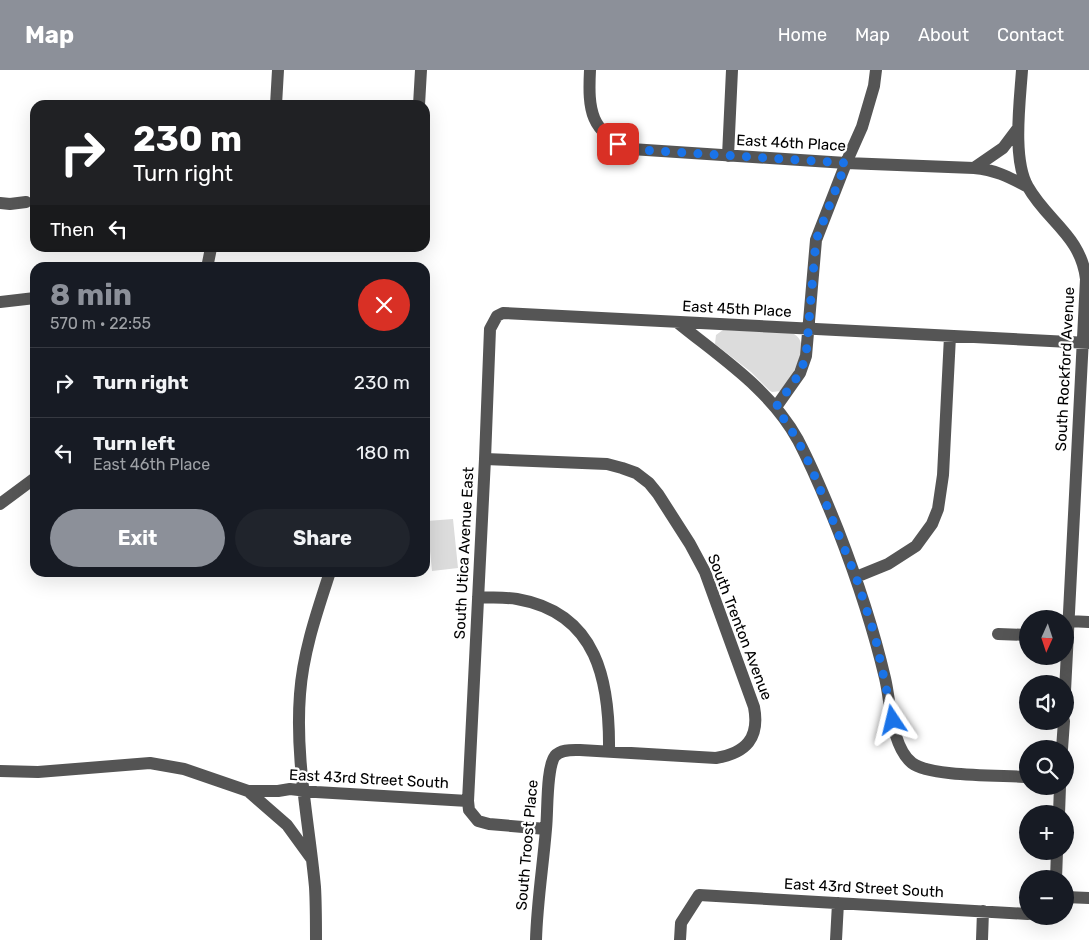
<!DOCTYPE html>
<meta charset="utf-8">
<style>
body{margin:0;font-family:Rubik,sans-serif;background:#20242c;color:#f1f3f6;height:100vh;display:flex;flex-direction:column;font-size:19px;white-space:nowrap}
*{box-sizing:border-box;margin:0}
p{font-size:16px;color:#9ea1a6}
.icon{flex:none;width:28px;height:28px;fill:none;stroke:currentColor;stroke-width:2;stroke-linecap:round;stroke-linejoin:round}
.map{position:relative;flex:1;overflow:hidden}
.drawer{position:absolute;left:30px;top:192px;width:400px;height:315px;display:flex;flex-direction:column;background:#171b24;border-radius:15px;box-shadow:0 5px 20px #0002}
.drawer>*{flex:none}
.banner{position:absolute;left:30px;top:30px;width:400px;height:152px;border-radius:15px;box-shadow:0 5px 20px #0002;background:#202124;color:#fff;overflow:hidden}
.needle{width:32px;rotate:183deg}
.tools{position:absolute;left:1019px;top:540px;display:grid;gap:10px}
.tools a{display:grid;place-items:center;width:55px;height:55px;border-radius:50%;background:#171b24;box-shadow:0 5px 20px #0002;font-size:25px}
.pin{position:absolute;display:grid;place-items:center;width:42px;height:42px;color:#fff;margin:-21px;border-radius:10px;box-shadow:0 2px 8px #0006}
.me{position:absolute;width:55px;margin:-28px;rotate:350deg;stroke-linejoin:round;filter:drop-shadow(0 0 4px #0008)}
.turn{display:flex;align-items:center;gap:18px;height:105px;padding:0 20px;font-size:22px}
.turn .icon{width:65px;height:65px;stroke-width:2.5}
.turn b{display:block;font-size:35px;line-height:42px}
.then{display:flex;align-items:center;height:48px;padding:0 20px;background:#0003;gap:10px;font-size:19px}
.round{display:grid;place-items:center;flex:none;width:52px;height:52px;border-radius:26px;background:#20242c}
.summary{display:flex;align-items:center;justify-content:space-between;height:85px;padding:0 20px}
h1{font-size:30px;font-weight:700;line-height:38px;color:#8c9099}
.action{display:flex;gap:10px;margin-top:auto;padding:10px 20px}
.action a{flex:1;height:58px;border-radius:30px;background:#8c9099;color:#fff;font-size:20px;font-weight:700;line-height:58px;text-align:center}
.action a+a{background:#20242c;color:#f1f3f6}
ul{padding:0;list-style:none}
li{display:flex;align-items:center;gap:15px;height:70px;padding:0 20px;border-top:1px solid #363941}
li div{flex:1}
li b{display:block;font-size:19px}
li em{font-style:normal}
header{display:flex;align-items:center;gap:30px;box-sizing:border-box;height:70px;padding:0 25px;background:#8c9099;color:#fff}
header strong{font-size:24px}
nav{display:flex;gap:28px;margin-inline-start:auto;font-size:18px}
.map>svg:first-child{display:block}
</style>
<header>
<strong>Map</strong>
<nav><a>Home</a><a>Map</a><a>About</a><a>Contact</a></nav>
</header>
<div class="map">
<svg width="1089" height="870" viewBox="0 0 1089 870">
<rect width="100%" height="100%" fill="#fff"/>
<!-- green -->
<path fill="#dcdcdc" d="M723 260 792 263C815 273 790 308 781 321L772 322 769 320 751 302 715 274 716 265Z
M453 449 458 498 432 501 427 451Z"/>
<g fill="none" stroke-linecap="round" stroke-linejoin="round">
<!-- minor -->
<path stroke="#555" stroke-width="12" d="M590 0C588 40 590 63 631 79L846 93 974 98C995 100 1007 106 1026 116
M1022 0C1020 31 1012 90 1028 117 1047 151 1081 166 1086 209L1065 621
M276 35 278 0
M419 35 421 0
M728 86 732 0
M974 98 1003 78 1018 58
M0 133 10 134 26 132
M207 198 211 178
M0 232 35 228
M677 252C721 288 770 319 798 370 813 399 826 430 838 460 857 509 873 557 885 608 891 633 891 676 912 693 930 707 1002 705 1028 707
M776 337 800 303 806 286 816 170 846 93 862 57 874 16 876 0
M485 389 607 394 622 398 636 403 649 413 658 424 690 474 705 502 754 637C760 668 746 683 716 688L580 680C572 680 561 679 555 686 546 698 548 742 546 759 543 796 537 833 536 870
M0 434 35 408
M856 507 888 494 916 476 932 454 938 439 943 405 950 266
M478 527C491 528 504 527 517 529 598 543 610 612 609 682
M1068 551 1089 552
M998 564 1028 565
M1062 679 1064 651
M0 701 38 702 150 693 184 699 248 721H278L290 719 316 722 468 731 469 740 478 751 489 754 546 759
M248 721 287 755 311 788
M468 731 485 389 490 259 497 246 503 243 1089 273
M1059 744 1060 716
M1056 809 1057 781
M1065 827 1089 828
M316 870C316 852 316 834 315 817 309 752 295 689 300 624 303 582 317 542 330 502
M680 870 681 853 699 825 1028 844
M836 870 838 833
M982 870 983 841"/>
</g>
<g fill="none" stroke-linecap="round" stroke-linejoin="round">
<!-- route -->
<path stroke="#1a73e8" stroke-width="9" stroke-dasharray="0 16.2" d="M618 74 631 79 642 80 846 93 816 170 806 286 800 303 776 337 797 369 811 397 856 507 875 566 893 650"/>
</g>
<g text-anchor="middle" stroke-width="4.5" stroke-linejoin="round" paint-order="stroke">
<!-- street labels -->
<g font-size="15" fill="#000" stroke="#fff">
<text transform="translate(791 73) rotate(3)" y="5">East 46th Place</text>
<text transform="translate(737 239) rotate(3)" y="5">East 45th Place</text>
<text transform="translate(1065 299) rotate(-87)" y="5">South Rockford Avenue</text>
<text transform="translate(464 483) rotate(-87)" y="5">South Utica Avenue East</text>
<text transform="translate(740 557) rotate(69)" y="5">South Trenton Avenue</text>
<text transform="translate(369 709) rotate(3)" y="5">East 43rd Street South</text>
<text transform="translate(527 775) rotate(-85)" y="5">South Troost Place</text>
<text transform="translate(864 818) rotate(3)" y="5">East 43rd Street South</text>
</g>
</g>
</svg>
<div class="tools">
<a><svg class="needle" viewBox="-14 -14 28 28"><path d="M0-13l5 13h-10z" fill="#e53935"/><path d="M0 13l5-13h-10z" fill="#9ea1a6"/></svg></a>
<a><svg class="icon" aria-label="sound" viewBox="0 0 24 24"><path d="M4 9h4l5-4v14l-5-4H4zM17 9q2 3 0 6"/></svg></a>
<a><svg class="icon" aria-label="search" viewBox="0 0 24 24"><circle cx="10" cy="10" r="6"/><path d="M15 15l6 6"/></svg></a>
<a>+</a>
<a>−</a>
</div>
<div class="pin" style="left:618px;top:74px;background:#d93025"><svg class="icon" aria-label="arrive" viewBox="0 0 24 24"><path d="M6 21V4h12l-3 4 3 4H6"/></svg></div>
<svg class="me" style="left:893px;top:650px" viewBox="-20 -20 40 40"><path d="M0-17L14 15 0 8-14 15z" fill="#1a73e8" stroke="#fff" stroke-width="4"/></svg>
<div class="banner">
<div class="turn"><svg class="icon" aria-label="right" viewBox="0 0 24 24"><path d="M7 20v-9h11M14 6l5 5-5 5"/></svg><div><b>230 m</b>Turn right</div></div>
<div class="then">Then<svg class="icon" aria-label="left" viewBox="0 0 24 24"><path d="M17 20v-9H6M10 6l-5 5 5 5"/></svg></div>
</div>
<section class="drawer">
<div class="summary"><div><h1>8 min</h1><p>570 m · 22:55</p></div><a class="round" style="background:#d93025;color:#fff"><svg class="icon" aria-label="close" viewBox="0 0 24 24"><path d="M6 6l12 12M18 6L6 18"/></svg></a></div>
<ul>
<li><svg class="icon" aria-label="right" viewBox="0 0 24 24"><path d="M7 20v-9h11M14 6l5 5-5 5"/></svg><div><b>Turn right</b></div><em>230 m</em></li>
<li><svg class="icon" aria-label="left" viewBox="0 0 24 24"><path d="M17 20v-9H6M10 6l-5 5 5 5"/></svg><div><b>Turn left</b><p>East 46th Place</p></div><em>180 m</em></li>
</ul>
<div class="action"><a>Exit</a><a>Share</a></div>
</section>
</div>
